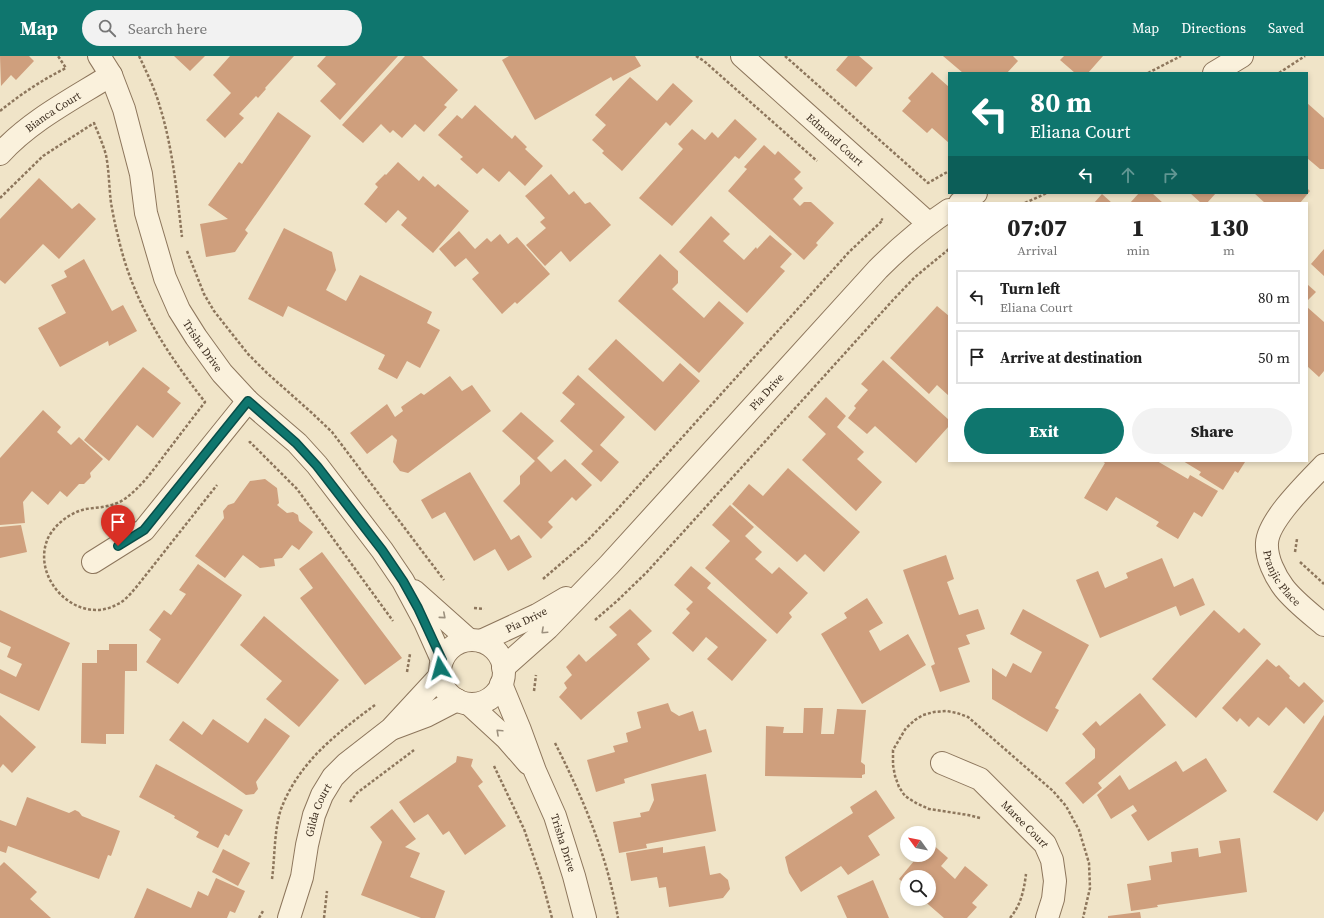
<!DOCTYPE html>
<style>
body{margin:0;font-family:"Source Serif 4",serif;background:#f2f2f2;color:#222;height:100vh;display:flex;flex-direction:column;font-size:15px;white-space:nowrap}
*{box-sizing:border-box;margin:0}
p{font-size:13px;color:#767676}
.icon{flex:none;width:22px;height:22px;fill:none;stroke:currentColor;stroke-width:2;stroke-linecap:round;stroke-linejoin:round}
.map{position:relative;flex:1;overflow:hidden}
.panel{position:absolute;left:948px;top:146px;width:360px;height:260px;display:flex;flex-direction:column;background:#fff;border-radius:0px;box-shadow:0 2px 6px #0003}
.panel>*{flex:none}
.top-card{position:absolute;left:948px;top:16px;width:360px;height:122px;border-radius:0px;box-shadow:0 2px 6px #0003;background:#0f766e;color:#fff;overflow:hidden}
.needle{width:26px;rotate:303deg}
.fabs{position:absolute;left:900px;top:770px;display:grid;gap:8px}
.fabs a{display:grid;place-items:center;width:36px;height:36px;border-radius:50%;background:#fff;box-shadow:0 2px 6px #0003;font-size:20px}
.pin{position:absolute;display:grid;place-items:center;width:34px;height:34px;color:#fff;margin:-41px -17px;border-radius:50% 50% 50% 0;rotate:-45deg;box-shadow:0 0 4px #0007}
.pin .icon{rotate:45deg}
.me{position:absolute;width:44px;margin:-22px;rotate:352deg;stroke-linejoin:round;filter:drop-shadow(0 0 3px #0008)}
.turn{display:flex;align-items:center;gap:14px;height:84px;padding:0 16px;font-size:18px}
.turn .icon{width:52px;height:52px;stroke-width:2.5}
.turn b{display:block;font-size:28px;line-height:34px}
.lanes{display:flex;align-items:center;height:38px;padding:0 16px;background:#0003;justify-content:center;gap:20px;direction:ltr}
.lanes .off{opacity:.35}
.eta{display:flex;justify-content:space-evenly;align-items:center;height:68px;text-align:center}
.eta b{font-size:24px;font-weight:800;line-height:28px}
.action{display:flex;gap:8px;margin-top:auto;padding:8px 16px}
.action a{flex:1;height:46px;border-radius:24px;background:#0f766e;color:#fff;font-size:16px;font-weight:800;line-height:46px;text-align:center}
.action a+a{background:#f2f2f2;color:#222}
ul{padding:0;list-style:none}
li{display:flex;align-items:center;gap:12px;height:54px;margin:0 8px 6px;padding:0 8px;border:2px solid #e0e0e0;border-radius:0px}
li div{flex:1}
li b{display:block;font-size:15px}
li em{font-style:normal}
header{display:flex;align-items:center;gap:24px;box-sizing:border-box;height:56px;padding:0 20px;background:#0f766e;color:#fff}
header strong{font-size:19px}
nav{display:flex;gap:22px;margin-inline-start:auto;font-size:14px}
.search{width:280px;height:36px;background:#f2f2f2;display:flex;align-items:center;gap:10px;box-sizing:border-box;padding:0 14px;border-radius:22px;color:#767676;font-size:15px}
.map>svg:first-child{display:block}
</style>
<header>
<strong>Map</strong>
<div class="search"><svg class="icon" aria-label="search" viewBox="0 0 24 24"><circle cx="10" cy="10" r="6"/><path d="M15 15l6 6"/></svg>Search here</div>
<nav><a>Map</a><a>Directions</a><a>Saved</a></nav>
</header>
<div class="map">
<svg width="1324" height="862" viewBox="0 0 1324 862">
<rect width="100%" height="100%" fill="#f0e4c8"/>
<!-- building -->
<path fill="#cf9f7d" d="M0 0H29L34 5 16 24 11 19 1 30Z
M174 0H205L190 15Z
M230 0H294L265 32 266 33 258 42 256 40 239 58 244 62 225 82 206 64 231 37 213 19Z
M326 0H398L340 64 320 45 336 28 317 10Z
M405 0H422L458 34 444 49 447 51 424 76 415 68 402 82 393 74 390 77 381 68 363 87 342 69Z
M509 0H635L641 10 613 25 611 21 535 64 502 4Z
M848 0H859L873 12 856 31 836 14Z
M943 0H1013L1018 5 1007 17H963Z
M1064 0H1103L1088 17H1075L1060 4Z
M932 16 949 31V87L932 72 927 77 902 55 911 45 908 42Z
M630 21 657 45 673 27 693 45 670 70 666 66 622 115 602 97 604 95 592 84 606 69 595 59Z
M1307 47 1324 62V113H1320L1307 102Z
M475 49 512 83 515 79 527 91 525 93 543 110 525 130 509 115 499 126 483 112 477 118 460 103 463 101 438 79 457 59 462 63Z
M278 56 311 80 245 174 248 177 235 196 206 201 200 168 228 163 208 149 239 106 242 108Z
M735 63 757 83 739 103 735 100 672 170 639 142 683 93 678 88 692 73 705 84 712 76 718 82Z
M764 89 775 99 778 95 801 116 794 123 803 132 793 143 800 150 804 146H811L834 167 816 187 818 189 804 204 728 135 747 113 744 111Z
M398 106 419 125 423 120 435 131 438 128 469 155 433 197 401 169 407 162 398 154 386 167 364 148 378 131 375 128 385 118 386 119Z
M551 118 569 139 574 135 585 148 590 146 611 169 570 206 561 195 545 210 526 189 546 172 540 166 545 162 525 140Z
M39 122 72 153 79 147 96 163 59 203 43 188 5 228 0 224V163Z
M1307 132 1310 135 1300 147H1265L1254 137H1307Z
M1139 137H1152L1163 147H1130Z
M1190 137H1216L1207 147H1201Z
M1102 138 1112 147H1094Z
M711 160 730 178 723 185 744 204 756 191 757 193 770 179 792 198 780 211 785 215 747 257 679 196Z
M284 172 332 196 336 214 326 234 346 245 360 219 432 256 427 267 440 274 420 312 407 305 397 323 378 313 385 299 288 250 283 261 248 243Z
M459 175 475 193 487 182 491 186 500 178 508 188 517 181 550 218 517 248 515 246 502 258 472 223 479 217 466 202 455 211 439 193Z
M1324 193V220L1311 208Z
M660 198 678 215V227L672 233 704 262 719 245 744 267 699 317 618 245Z
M84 203 112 255 123 249 137 275 109 290 108 285 60 311 38 272 66 257 51 229 67 221 64 215Z
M1307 228 1316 236 1307 245Z
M937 250 949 260V340L937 329 929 338 890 302Z
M1307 251 1324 266V315L1319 321 1307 310Z
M616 283 663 326 680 307 700 325 655 375 588 313Z
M883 304 949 364V370L916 407 875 370 867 378 848 362 856 352 854 350 868 334 861 328Z
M143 311 170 332 167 336 181 347 153 382 137 369 109 405 84 384Z
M578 319 625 361 600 389 619 406 601 426 581 408 593 395 560 365 575 348 562 337Z
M450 320 462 335 472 329 491 355 408 417 400 415 393 406 397 384 392 379 367 398 350 377 387 348 395 361 403 355 401 351 421 337 424 339Z
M826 341 846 360 837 371 864 396 857 403 882 426 856 455 802 404 826 378 808 361Z
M43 354 61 371 57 376 71 389 79 381 103 403 90 417 91 421 84 428H79L67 441 60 435 48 449 32 435 23 446 25 467 0 469V402Z
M521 356 554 385 537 402 551 416 565 403 592 429 576 445 572 441 548 466 553 471 541 483 503 445 520 428V420L535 405 502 375Z
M1102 405H1157L1188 423 1190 419 1218 435 1202 461 1194 456 1178 483 1156 470 1159 466 1116 441 1107 455 1084 442 1105 407Z
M1183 405H1243L1245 406 1238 417 1235 415 1223 434 1199 419 1201 416Z
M788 412 860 476 824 516 805 498 797 506 732 448 749 428 763 440Z
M470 416 511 484 519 479 532 501 508 515 495 493 474 505 445 456 432 463 421 444Z
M265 423 277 432 279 447 277 449 287 457 293 456 298 459 299 465 313 476 299 494 292 489 282 502 274 503 275 510 260 512 243 499 225 522 195 500 224 462 223 455 228 449 234 447 250 425Z
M730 449 754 471 745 480 762 496 755 503 772 518 779 511 808 537 789 557 792 561 777 578 705 512 730 485 712 469Z
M21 469 27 496 0 502V471Z
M322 496 402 602 365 629 300 542 313 532 299 513Z
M946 499 954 523 947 526 959 559 978 553 985 573 966 579 970 588 958 592 970 626 940 636 931 610 935 608 903 514Z
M1162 502 1174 531 1193 522 1205 549 1180 560 1176 550 1100 582 1076 524 1098 515 1105 532 1128 522 1126 517Z
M198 508 242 539 178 628 146 606 161 583 149 574 164 554 171 559 186 538 179 534Z
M691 510 711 527 707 532 767 584 732 625 707 603 718 591 706 581 693 596 672 577 690 557 686 553 693 546 674 529Z
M867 542 883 567 869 575 880 595 908 578 926 609 862 648 821 578 847 562 844 557Z
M630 553 652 575 637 588 650 603 581 664 559 641 567 632 564 627 572 619 566 611 579 598 586 606 617 579 609 571Z
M1023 553 1089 589 1055 652 1059 654 1047 676 992 643V612L1006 621 1013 607 1031 617 1042 596 1010 578Z
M0 554 70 587 39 655 0 637V613L16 621 22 608 7 601 11 591 0 586Z
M1214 554 1239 577 1244 572 1261 588 1196 662 1152 623Z
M264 560 339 624 299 671 266 643 282 625 240 589Z
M109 588H137V615H125L124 678H106V688L81 687 82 607H97V594H109Z
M1267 603 1276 611 1279 609 1290 620 1289 622 1299 631 1304 626 1324 645 1304 668 1286 651 1269 670 1258 661 1249 671 1240 662 1237 666 1222 652Z
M1140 637 1166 669 1098 727 1102 732 1083 748 1065 727 1095 702V693L1082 678 1096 665 1100 670Z
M668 647 671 655 679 660 693 655 699 675 706 673 712 696 624 723 625 727 596 736 587 704 615 696 613 690 628 686 626 677 641 672 637 656Z
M804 652H823L821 678H834L837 653 866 654 861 706 865 709V718L862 719V722L765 720 766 670 784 671 783 677H803Z
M0 659 36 691 12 717 3 708 0 712Z
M1324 659V755L1317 765 1273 736Z
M265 662 290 680 256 726 258 733 254 738 246 739 169 684 183 665 202 679 213 663 248 687Z
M457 700 473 703 471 710 483 726 478 730 506 770 465 799 449 775 443 779 428 758 414 767 399 746 456 706Z
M1206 702 1227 735 1148 785 1131 759 1137 755 1133 749 1111 763 1097 739 1120 719 1129 734 1176 705 1183 716Z
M156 708 243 754 229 780 225 778 218 792 196 781 199 776 174 762 175 760 139 741Z
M706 718 716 775 646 788 647 792 619 797 613 766 641 761 640 757 649 755 654 744 651 728Z
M876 734 895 762 868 780 880 799 848 819 841 810 801 836 789 817 785 801 853 757 850 751Z
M27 741 69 757 75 754 79 756 82 760 120 775 111 800 108 799 99 823 8 790 6 797 0 795V764L16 770Z
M392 753 416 783 405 791 420 797 410 821 445 835 435 862H421L361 839 382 786 370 771Z
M1240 782 1247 836 1157 849 1158 851 1131 855 1127 828 1151 824 1149 810 1172 806 1171 796 1198 792 1199 801 1221 797 1219 785Z
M930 786 948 802 941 810 955 823 965 810 988 829 972 847 977 851 967 862H944L922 843H929V821H907V830L899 823 919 799H929Z
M705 790 710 819 720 817 728 824 730 833 723 842 669 851 666 831 659 832 657 821 631 825 626 797 663 791V797Z
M223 793 250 807 238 830 212 816Z
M4 806 37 836 30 843 51 862H0V810Z
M216 822 245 835 235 857 230 855 227 862H134L147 832 191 852 198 835 208 840Z
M873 824 889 862H847L837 840Z
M1140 856 1141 862H1108V860Z"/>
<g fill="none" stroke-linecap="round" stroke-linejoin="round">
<defs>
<g id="street">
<path id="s1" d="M99 0 111 19 124 53 141 118 146 157 165 222 179 254 196 281 222 317 248 345 297 387 317 409 382 494 403 525 425 566 442 604"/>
<path id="s2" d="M742 0 928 167"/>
<path d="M1214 17 1242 0"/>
<path id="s3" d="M0 98C31 64 73 43 111 19"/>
<path d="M960 147 976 137"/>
<path id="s4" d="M1324 409C1308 426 1268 464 1267 487 1266 502 1275 520 1284 532 1295 546 1311 558 1324 569"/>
<path d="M93 506 144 474 248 345"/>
<path d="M414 535 469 584"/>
<circle cx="472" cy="616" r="32"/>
<path id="s5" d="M481 585 537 559 566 542"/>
<path id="s6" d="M503 612 548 572 609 509 878 213C900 191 923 171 949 154"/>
<path id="s7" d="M501 628 520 674 535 715 555 760 574 820 585 862"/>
<path d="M469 648 507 683 528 707"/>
<path d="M394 672 426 660 457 644"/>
<path id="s8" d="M942 707 980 723 1045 788 1052 804 1055 825 1053 843 1047 862"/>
<path id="s9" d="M289 862 302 821 307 789 314 759 322 739 333 721 346 708 391 673 440 620"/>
</g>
</defs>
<!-- street casing -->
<use href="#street" stroke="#8d765c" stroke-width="24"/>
<!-- path -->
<path stroke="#8d765c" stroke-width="2.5" stroke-dasharray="3 2" stroke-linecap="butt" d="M139 0C147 17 155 33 160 51 173 93 177 138 182 181
M696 0 704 5 817 105
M785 0 928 127 949 115
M1148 17 1181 0
M1279 17 1305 0
M0 55C21 38 42 24 66 12L58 0
M0 142 43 100 94 67C98 77 103 88 106 99 109 114 109 131 111 147 113 158 115 169 118 180 132 244 165 295 205 346 192 363 179 380 166 397 154 413 142 430 126 442 114 451 100 451 86 453 71 456 55 468 48 482 30 523 78 571 118 548 126 544 132 536 138 529L217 429
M1025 147 1047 137
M187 195 204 238 214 255 248 298 267 317 312 357 332 376 444 524
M249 387 250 386 297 433 393 565
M1295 496 1297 483
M1300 506 1324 528
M543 523 586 486 615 456 849 196 883 164 881 163
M474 552 484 553
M595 564 617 545 647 516 893 244 915 221 949 193
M407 616 410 598
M534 635 536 619
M555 687C584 744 607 799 618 862
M494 710 524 773 542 825 552 862
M350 746 357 737 414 694
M980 762 968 759 929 753 916 747 905 740 899 731 895 720 893 709V694L906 672 915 664 923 659 934 656 947 655 957 657 968 661 1053 735 1066 750 1079 774 1089 807 1090 832 1083 862
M272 823C275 801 274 774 281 753 299 706 336 678 375 649
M259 862 263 855
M324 862 327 835
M1010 862C1021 849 1024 834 1026 818"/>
<!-- street -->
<use href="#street" stroke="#faf1dc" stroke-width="22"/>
</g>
<!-- one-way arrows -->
<defs><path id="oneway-chevron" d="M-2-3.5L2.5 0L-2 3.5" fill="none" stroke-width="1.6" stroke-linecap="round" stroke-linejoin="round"/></defs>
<g stroke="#9c907e">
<use href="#oneway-chevron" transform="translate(443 560) rotate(41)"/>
<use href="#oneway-chevron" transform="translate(544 575) rotate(137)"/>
<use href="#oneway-chevron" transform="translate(499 676) rotate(-137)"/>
</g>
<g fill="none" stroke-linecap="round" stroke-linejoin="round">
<defs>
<path id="route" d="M118 490 144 474 248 345 296 387 317 410 382 494 403 525 418 552 442 604 440 612"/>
</defs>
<!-- route casing -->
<use href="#route" stroke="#0a4d48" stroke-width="10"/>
<!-- route -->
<use href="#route" stroke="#0f766e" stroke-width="7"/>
</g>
<g text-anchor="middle" stroke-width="3" stroke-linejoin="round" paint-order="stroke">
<!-- street labels -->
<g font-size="11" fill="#3d2e20" stroke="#f7eed8">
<text dy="4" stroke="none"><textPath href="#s3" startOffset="68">Bianca Court</textPath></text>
<text dy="4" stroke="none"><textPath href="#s2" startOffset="125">Edmond Court</textPath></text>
<text dy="4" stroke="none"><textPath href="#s1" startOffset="311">Trisha Drive</textPath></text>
<text dy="4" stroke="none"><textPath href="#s6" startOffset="382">Pia Drive</textPath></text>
<text dy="4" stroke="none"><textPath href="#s4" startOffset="137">Pranjic Place</textPath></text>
<text dy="4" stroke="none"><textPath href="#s5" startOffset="50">Pia Drive</textPath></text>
<text dy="4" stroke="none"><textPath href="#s9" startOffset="112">Gilda Court</textPath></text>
<text dy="4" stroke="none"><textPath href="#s8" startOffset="105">Maree Court</textPath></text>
<text dy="4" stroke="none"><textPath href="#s7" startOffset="171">Trisha Drive</textPath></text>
</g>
</g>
</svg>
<div class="fabs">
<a><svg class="needle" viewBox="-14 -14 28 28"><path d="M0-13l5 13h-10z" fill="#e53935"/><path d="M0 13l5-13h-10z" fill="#767676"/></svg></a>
<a><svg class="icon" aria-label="search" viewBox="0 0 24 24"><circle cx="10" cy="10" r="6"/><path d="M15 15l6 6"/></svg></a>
</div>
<div class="pin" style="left:118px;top:490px;background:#d93025"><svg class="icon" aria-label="arrive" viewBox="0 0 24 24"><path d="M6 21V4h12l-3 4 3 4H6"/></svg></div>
<svg class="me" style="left:440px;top:612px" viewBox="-20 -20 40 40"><path d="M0-17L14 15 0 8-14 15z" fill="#0f766e" stroke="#fff" stroke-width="4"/></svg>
<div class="top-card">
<div class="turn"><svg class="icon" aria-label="left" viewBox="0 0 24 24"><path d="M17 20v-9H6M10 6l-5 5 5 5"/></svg><div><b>80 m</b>Eliana Court</div></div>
<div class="lanes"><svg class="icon" aria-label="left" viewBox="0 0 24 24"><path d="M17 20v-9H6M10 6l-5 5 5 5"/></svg><svg class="icon off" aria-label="ahead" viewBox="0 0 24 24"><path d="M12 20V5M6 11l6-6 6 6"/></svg><svg class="icon off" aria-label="right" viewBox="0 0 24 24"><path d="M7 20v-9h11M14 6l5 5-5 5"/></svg></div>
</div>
<section class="panel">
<div class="eta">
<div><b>07:07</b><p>Arrival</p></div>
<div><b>1</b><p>min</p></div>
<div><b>130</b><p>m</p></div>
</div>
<ul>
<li><svg class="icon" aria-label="left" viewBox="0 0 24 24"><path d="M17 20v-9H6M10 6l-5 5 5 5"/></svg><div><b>Turn left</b><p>Eliana Court</p></div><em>80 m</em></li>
<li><svg class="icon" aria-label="arrive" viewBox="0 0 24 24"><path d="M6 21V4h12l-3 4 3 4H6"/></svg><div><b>Arrive at destination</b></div><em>50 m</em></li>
</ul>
<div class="action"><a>Exit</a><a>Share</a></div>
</section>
</div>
